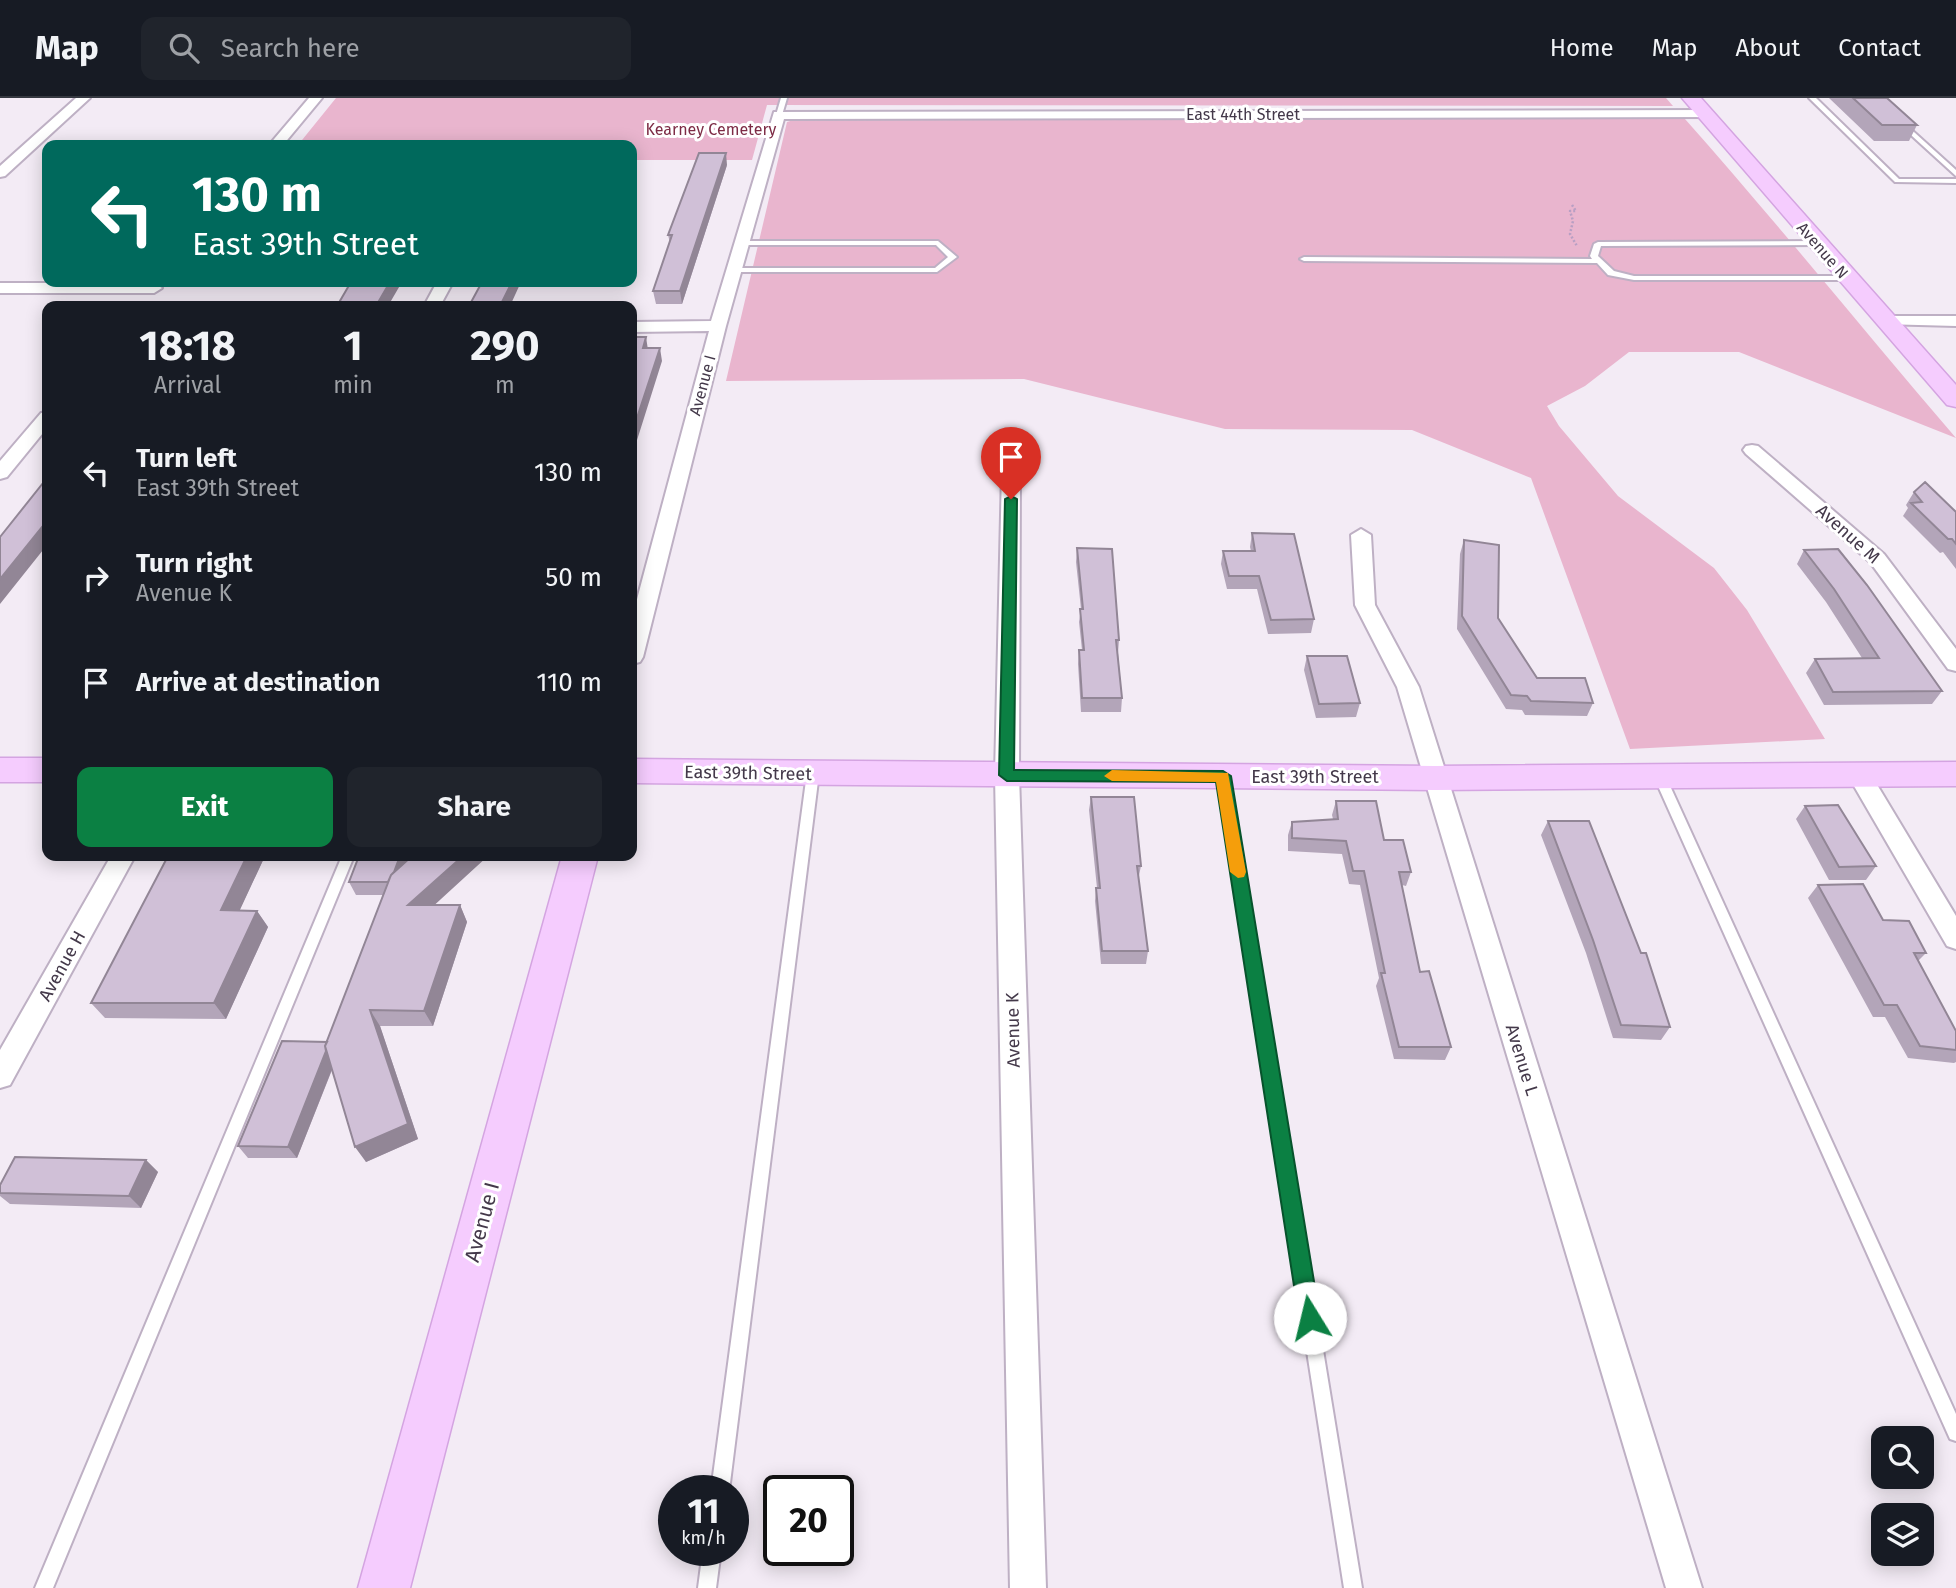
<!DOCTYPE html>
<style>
body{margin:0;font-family:"Fira Sans",sans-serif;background:#20242c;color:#f1f3f6;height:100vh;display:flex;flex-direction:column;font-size:26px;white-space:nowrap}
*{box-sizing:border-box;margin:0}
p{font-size:23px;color:#9ea1a6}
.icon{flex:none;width:38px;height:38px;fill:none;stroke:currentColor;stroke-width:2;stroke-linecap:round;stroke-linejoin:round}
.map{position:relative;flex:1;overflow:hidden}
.side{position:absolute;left:42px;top:203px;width:595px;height:560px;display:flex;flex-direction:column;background:#171b24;border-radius:14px;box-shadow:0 4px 18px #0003}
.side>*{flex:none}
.banner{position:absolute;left:42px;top:42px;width:595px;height:147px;border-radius:14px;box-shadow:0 4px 18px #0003;background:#00695c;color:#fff;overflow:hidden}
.fabs{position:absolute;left:1871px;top:1328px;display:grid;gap:14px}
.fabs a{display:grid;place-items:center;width:63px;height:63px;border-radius:14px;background:#171b24;box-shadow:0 4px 18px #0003;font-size:35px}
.speed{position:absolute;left:658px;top:1377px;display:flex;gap:14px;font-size:35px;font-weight:700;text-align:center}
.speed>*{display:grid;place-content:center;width:91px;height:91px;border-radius:50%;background:#171b24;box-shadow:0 4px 18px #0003;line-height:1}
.speed small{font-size:18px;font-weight:400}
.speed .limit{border:4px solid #111;border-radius:10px;background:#fff;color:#111}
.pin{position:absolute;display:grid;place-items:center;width:60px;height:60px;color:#fff;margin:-72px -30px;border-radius:50% 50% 50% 0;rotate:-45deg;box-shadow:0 0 7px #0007}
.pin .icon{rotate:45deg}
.me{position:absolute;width:77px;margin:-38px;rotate:351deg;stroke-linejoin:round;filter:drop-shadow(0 0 5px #0008)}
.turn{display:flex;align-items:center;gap:24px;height:147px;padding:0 35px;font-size:32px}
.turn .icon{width:91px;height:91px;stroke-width:2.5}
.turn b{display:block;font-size:49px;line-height:60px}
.eta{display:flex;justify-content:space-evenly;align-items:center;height:119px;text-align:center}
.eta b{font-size:42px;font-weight:700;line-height:49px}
.cta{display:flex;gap:14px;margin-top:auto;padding:14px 35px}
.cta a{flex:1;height:80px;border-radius:14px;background:#0b8043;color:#fff;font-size:28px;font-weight:700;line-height:80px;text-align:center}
.cta a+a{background:#20242c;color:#f1f3f6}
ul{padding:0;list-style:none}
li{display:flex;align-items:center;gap:21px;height:105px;padding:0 35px}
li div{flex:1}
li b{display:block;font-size:26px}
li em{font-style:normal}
header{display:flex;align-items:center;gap:42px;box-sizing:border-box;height:98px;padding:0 35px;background:#171b24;border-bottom:2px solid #363941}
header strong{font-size:33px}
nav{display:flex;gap:38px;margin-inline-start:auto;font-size:24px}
.search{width:490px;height:63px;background:#20242c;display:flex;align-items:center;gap:18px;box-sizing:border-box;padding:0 24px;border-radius:14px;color:#9ea1a6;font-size:26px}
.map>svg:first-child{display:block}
</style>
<header>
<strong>Map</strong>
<div class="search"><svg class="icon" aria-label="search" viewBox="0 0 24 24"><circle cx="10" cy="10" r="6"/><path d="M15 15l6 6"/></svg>Search here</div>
<nav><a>Home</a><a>Map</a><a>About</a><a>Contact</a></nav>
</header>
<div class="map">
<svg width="1956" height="1490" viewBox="0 0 1956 1490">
<rect width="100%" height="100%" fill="#f3ebf5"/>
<!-- green -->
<path fill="#e9b5ce" d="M336 0H1666L1673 8 767 7 752 62H632V47H298Z
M800 20 1685 21C1778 126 1865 234 1956 340L1739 254H1629L1585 288 1547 308 1559 328 1618 398 1714 470 1747 512 1825 641 1630 651 1531 380 1412 332 1225 331 1024 281 726 283 787 24Z"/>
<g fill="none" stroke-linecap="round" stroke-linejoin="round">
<defs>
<path id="lane" d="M781 0H787L782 17 779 19 776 17Z
M1809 0H1816L1899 81H1956V85L1895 84Z
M1900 25H1904L1956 72V78L1900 27Z
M738 143H938L957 159 937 174H731V170H935L948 159 936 147H738Z
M1816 143H1819V147L1601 148 1598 158 1614 173 1634 178H1848L1852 180 1851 182H1634L1608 177 1597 165 1304 163 1300 161 1304 159 1592 161 1590 158 1594 146 1598 144Z
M813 671 819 675 729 1393H711L807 675Z
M1223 674 1229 678 1362 1490H1344L1217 678Z
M1660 675 1666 679 1956 1316V1343L1950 1341 1654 679Z
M342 758H354L53 1490H35Z
M703 1452H721L716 1490H698Z"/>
<path id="street" d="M76 0H90L5 78 0 79V68Z
M309 0H322L283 47H269Z
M1706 12 1712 16 1711 19 784 21 726 228 643 559 640 564 632 566V520L709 233 632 234V224L711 223 774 14Z
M437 184H453L440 208H424Z
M0 185H154L162 190 154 195H0Z
M1887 218H1956V228L1881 226 1879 223Z
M47 314V330L7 379 0 381V363L41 315Z
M1752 347 1758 348 1884 456 1956 551V573L1948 571 1870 464 1746 356 1743 352 1746 348Z
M1011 368 1020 374 1019 677 1046 1490H1010L995 677 1002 374Z
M1361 431 1371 437 1375 507 1419 589 1702 1490H1666L1397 589 1355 507 1351 437Z
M1859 668 1867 670 1956 818V851L1947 848 1847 676 1851 670Z
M111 758H135L10 987 0 990V952Z"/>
<path id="secondary" d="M1682 0H1701L1956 287V309L1947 307Z
M0 660H47V684H0Z
M632 661 1435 668 1956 664V688L1435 692 632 685Z
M562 758H598L410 1490H358Z"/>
</defs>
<!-- lane casing -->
<use href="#lane" stroke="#beb0c4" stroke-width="4"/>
<!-- street casing -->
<use href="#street" stroke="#beb0c4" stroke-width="4"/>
<!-- secondary casing -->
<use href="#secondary" stroke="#d4a4e1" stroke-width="3"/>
<!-- path -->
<path stroke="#b89fc3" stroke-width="2.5" stroke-dasharray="2 2" stroke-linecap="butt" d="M1572 107 1576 113H1570L1573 123 1570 136 1577 148"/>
<!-- lane -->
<use href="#lane" fill="#fff" fill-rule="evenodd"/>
<!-- street -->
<use href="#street" fill="#fff" fill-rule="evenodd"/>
<!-- secondary -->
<use href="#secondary" fill="#f5ccfe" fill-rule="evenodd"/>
</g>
<!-- wall -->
<path fill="#b3a5b9" d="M1829 0H1887L1917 27 1909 43H1874Z
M727 67 682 206H656L653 193 670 145 668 137Z
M1914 394 1956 414V471L1943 454 1940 455 1903 418 1908 410 1906 407Z
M1252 435 1314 521 1311 535 1268 536 1257 491H1227L1221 466 1223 453H1251L1250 449Z
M1464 442 1498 520 1537 580 1593 605 1587 618 1525 617 1522 612 1506 611 1457 531 1460 456Z
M1077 450 1119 542 1118 555 1122 600 1121 614H1081L1078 566 1079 552H1082L1079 524 1081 511 1076 464Z
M1804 452 1942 593 1932 606 1824 607 1806 575 1815 561 1862 560 1826 504 1797 466Z
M1307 558 1360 605 1356 619 1316 620 1304 572Z
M1091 699 1141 768 1138 782 1148 853 1146 866H1101L1095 803 1096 790H1097L1089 712Z
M1336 703 1384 742 1411 774 1406 788 1402 787 1420 874 1451 949 1445 962 1394 961 1376 888 1379 880 1360 787 1349 786 1342 756 1288 753V737L1292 724 1333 721 1332 717Z
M1805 708 1876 768 1866 782H1829L1796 721Z
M1548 723 1641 855 1670 929 1661 942 1613 940 1586 855 1541 737Z
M168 758H265L239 813H257L268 829 226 921 105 920 91 905Z
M359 758H411L434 807H460L467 824 433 928H380L418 1041 366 1064 332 972 297 1060H248L238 1048 327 944 383 797H356L349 784Z
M1818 787 1883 822 1926 855 1918 863 1956 933V964L1954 965 1908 960 1885 919H1873L1808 800Z
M146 1062 158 1074 141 1110 10 1106 0 1098V1087Z"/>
<!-- shaded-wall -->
<path fill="#928696" d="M726 55 727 67 682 206 680 193Z
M390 184H402L388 208H376Z
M512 184H521L510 208H500Z
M646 239 648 252 643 250Z
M660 250 662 263 632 358V335Z
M47 423V447L0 506V481Z
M247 758H265L232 829 221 812Z
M400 758H411L397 797 390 784Z
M463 758H488L417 823 408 807Z
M460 807 467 824 433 928 424 913Z
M257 813 268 829 226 921 214 905Z
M370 912 380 928 418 1041 366 1064 355 1049Z
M330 944 338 956 297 1060 288 1049Z
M146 1062 158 1074 141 1110 129 1098Z"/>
<!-- building -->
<path fill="#d0c0d7" stroke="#928696" stroke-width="2" d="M1853 0H1887L1917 27H1882Z
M699 55H726L680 193H653L672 137H668Z
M351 184H390L376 208H337Z
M482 184H512L500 208H469Z
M632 239H646L643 250H660L632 335Z
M47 380V423L0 481V439Z
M1925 384 1956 414V446L1952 441H1948L1911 405 1922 404 1914 394Z
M1252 435 1294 436 1314 521 1271 522 1259 478H1229L1223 453H1255Z
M1464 442 1499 447 1498 520 1537 580H1585L1593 605 1531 603 1527 598 1511 597 1462 518Z
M1077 450 1112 451 1119 542H1116L1122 600H1082L1079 552H1084L1080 511H1083Z
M1838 451 1867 487 1942 593 1833 594 1815 561 1879 560 1834 491 1804 452Z
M1307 558H1347L1360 605 1319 606Z
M1091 699H1134L1141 768H1137L1148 853H1102L1096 790H1100Z
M1336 703H1376L1384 742H1403L1411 774H1399L1420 874 1429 873 1451 949H1399L1381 875H1385L1364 773H1353L1346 743 1292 740V724L1338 721Z
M1838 707 1876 768 1839 769 1805 708Z
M1548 723H1589L1641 855H1646L1670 929 1621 927 1593 842Z
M168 758H247L221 812 257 813 214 905H91Z
M359 758H400L394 774 391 777 388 784H349Z
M412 758H463L408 807H460L424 913 370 912 408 1026 355 1049 325 948 391 777Z
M1863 786 1883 822 1909 823 1926 855H1914L1956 933V952L1920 948 1897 907H1884L1818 787Z
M282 943 327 944 325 948 326 953 288 1049 238 1048Z
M15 1059 146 1062 129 1098 0 1095V1087Z"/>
<!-- route -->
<path fill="#0b8043" stroke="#07532c" stroke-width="2" d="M1011 398 1017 401 1014 672 1223 673 1231 678 1320 1220 1317 1227 1310 1230 1302 1227 1299 1220 1216 684 1007 683 999 677 1005 401Z"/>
<!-- slow -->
<path fill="#f59e0b" d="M1112 672 1228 675 1246 774 1244 779 1238 780 1230 774 1216 684 1112 683 1104 678Z"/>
<g text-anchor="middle" stroke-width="6" stroke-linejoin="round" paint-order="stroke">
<!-- far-street labels -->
<g font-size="16" fill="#44394a" stroke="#fff">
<text x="1243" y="22">East 44th Street</text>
<text transform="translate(1823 152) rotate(49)" y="6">Avenue N</text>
<text transform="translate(702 287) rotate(-75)" y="6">Avenue I</text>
</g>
<!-- far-park labels -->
<g font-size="16" fill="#7d2b45" stroke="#fff">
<text x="711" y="37">Kearney Cemetery</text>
</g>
<!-- street labels -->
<g font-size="18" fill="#44394a" stroke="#fff">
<text transform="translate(1848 436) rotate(42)" y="6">Avenue M</text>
<text transform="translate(748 675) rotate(1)" y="6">East 39th Street</text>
<text x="1315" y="685">East 39th Street</text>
<text transform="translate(62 868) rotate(-61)" y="6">Avenue H</text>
<text transform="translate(1013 932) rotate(-91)" y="6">Avenue K</text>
<text transform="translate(1522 962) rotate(73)" y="6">Avenue L</text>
</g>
<!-- near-street labels -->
<g font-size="21" fill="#44394a" stroke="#fff">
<text transform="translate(482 1124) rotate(-75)" y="7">Avenue I</text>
</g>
</g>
</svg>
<div class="fabs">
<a><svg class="icon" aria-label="search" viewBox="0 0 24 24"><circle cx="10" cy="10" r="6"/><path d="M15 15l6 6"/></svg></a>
<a><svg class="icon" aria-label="layers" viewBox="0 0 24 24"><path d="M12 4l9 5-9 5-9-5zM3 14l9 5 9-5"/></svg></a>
</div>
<div class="speed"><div>11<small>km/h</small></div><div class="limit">20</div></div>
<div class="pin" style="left:1011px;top:401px;background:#d93025"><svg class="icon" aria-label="arrive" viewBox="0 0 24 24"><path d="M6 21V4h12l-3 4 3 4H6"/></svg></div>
<svg class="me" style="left:1310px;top:1220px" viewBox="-20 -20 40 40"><circle r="19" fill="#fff"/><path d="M0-13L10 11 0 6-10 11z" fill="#0b8043"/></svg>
<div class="banner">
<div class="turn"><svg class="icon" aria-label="left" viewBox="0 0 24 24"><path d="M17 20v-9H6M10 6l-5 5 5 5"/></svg><div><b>130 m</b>East 39th Street</div></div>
</div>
<section class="side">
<div class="eta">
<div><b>18:18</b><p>Arrival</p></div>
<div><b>1</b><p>min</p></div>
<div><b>290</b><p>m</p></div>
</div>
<ul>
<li><svg class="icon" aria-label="left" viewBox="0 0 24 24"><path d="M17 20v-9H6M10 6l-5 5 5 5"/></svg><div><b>Turn left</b><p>East 39th Street</p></div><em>130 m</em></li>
<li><svg class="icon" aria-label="right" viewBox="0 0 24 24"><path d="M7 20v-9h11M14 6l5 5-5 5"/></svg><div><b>Turn right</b><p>Avenue K</p></div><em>50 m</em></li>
<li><svg class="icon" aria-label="arrive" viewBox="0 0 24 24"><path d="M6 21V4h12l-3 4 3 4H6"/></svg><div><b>Arrive at destination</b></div><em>110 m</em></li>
</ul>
<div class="cta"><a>Exit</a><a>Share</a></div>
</section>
</div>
